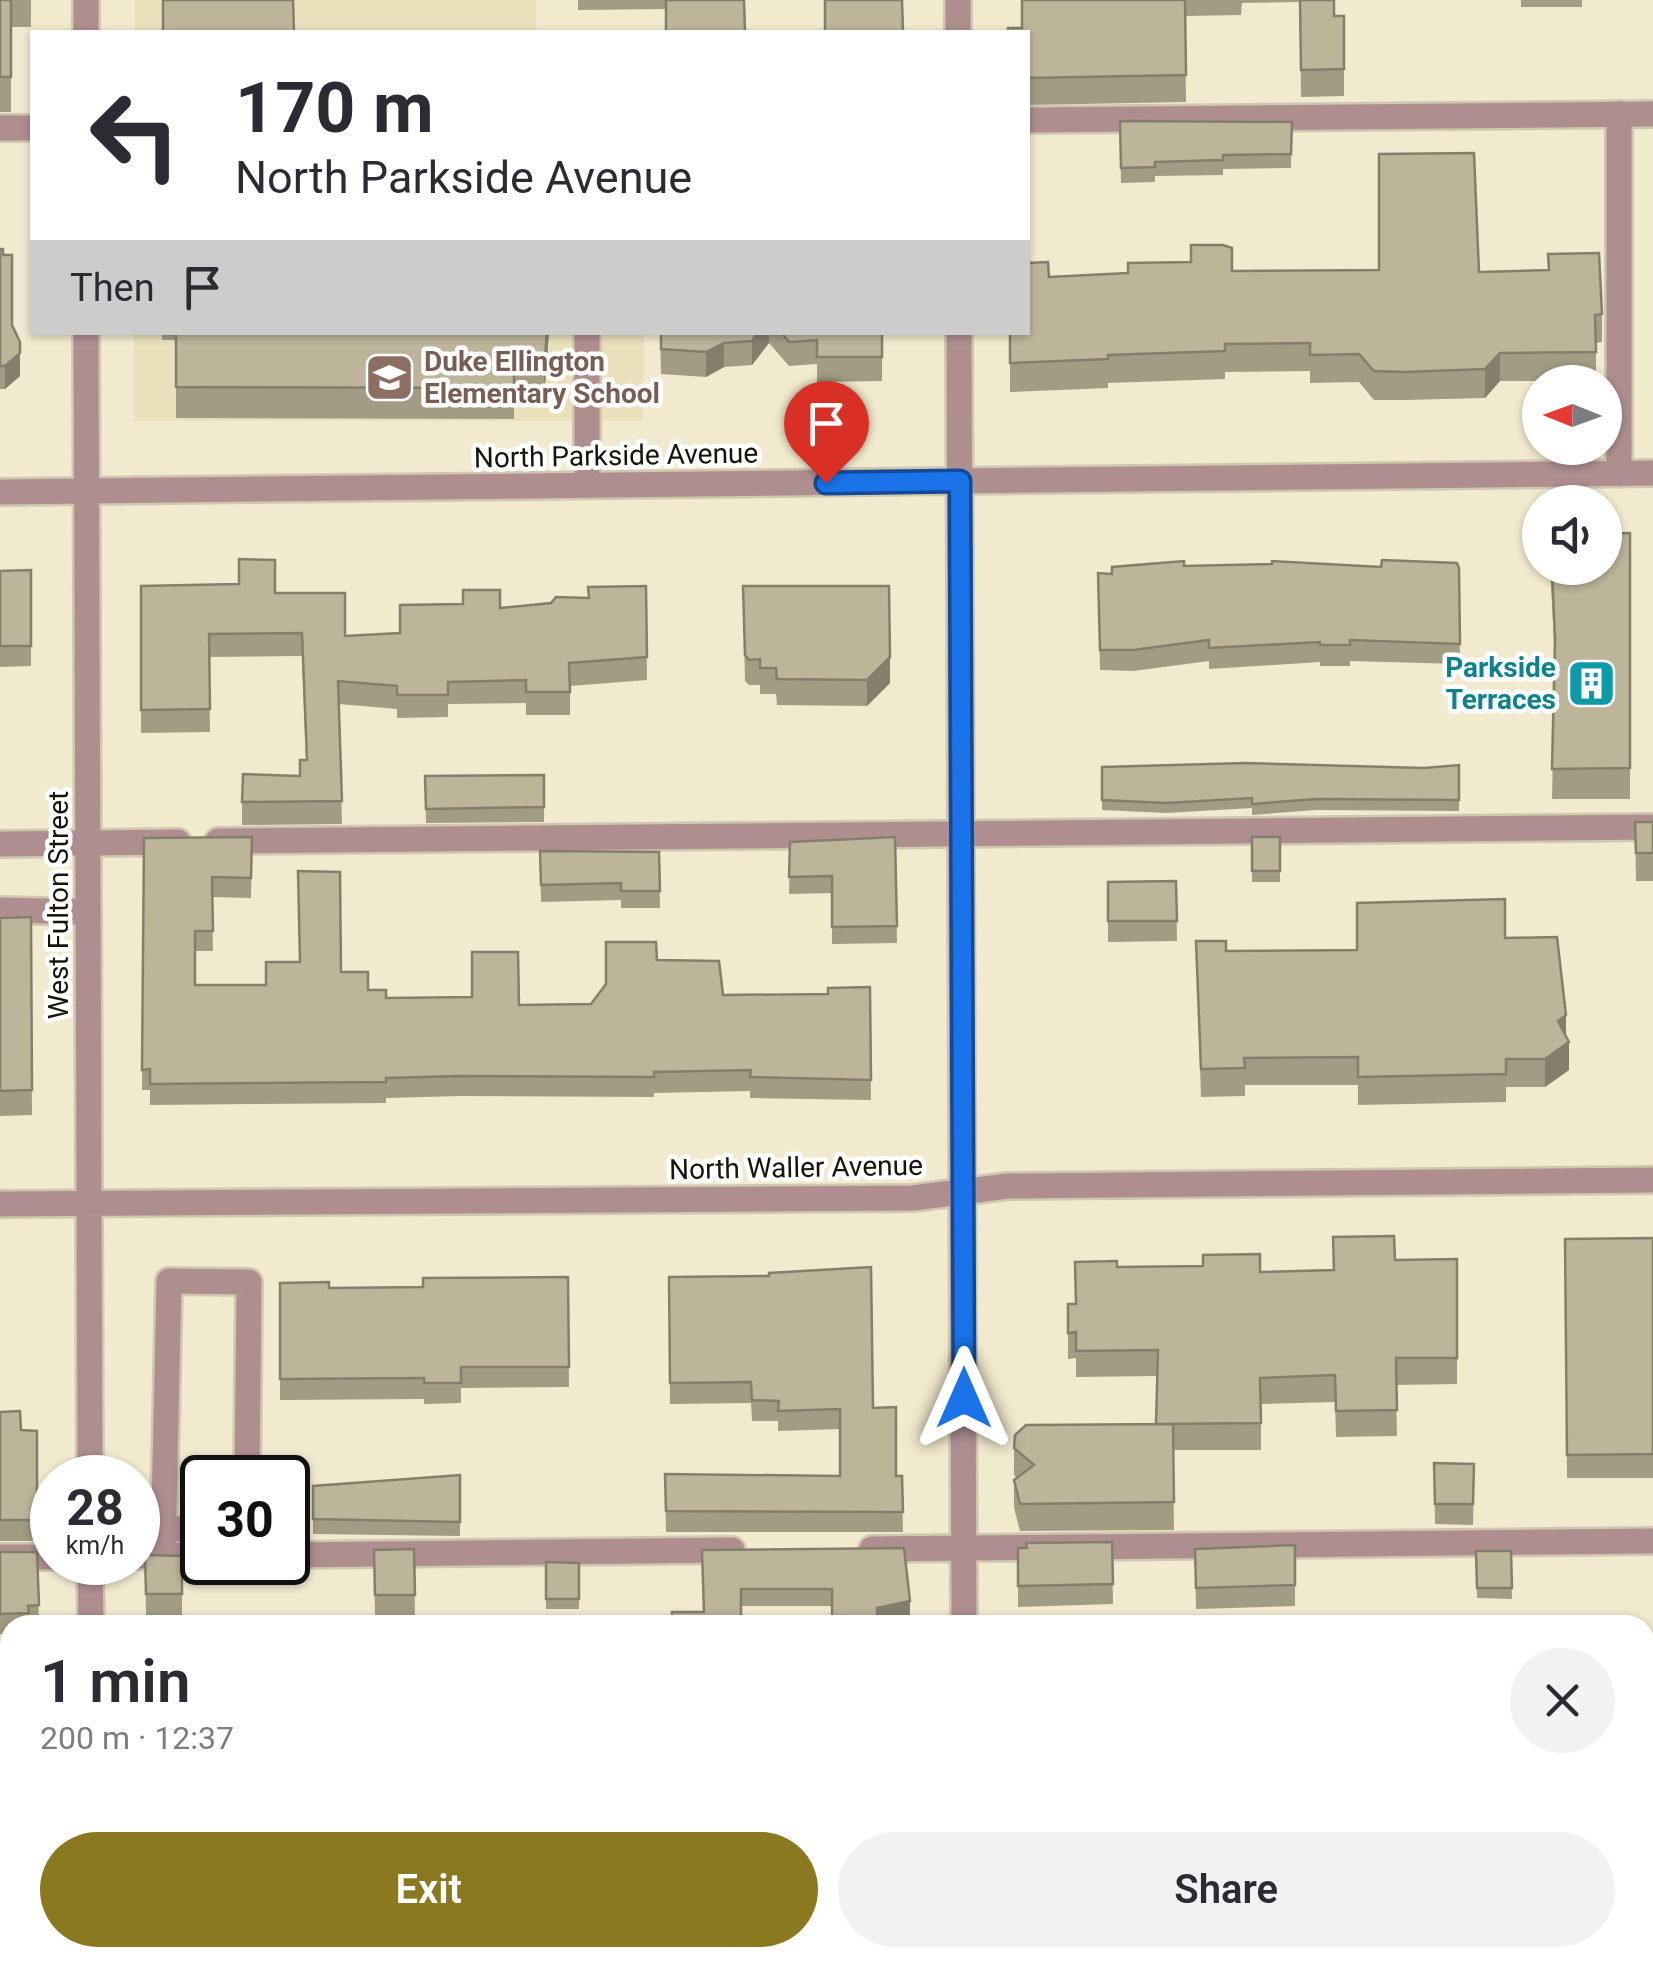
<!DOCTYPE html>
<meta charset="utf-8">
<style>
body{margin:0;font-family:Roboto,sans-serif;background:#f2f2f3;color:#2b2b33;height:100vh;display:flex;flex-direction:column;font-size:38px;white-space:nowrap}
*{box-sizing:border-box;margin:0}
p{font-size:32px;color:#7c7c81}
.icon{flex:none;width:55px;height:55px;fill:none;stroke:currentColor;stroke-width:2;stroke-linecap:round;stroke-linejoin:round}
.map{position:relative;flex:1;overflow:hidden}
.details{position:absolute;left:0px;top:1615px;width:1655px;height:352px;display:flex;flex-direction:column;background:#fff;border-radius:30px 30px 0 0;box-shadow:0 2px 8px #0004}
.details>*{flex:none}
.top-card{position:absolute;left:30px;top:30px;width:1000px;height:305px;border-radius:0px;box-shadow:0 2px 8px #0004;background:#fff;color:#2b2b33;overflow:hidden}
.needle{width:65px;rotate:271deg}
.tools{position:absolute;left:1522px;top:365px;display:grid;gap:20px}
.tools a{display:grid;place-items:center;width:100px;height:100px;border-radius:50%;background:#fff;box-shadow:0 2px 8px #0004;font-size:50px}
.speed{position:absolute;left:30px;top:1455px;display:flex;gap:20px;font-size:50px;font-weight:700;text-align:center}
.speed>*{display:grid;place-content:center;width:130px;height:130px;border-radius:50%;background:#fff;box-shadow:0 2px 8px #0004;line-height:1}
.speed small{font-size:25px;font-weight:400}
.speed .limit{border:5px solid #111;border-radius:15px;background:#fff;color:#111}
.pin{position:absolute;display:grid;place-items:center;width:85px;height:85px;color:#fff;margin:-102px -42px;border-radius:50% 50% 50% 0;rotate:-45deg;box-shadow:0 0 10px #0007}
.pin .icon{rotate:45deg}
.me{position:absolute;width:110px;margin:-55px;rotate:0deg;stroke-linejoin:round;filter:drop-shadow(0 0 8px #0008)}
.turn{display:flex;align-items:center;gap:35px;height:210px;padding:0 40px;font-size:45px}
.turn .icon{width:130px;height:130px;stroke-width:2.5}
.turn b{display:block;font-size:70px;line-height:85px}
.then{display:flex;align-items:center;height:95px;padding:0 40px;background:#0003;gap:20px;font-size:38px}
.round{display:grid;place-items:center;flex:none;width:105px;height:105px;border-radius:52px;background:#f2f2f3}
.overview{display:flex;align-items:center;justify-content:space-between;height:170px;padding:0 40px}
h1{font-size:60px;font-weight:600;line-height:75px}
.primary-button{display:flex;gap:20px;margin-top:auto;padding:20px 40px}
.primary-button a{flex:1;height:115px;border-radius:60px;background:#8a791e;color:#fff;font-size:40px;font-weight:600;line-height:115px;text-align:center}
.primary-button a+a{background:#f2f2f3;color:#2b2b33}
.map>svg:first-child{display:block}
</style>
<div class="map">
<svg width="1653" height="1966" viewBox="0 0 1653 1966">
<rect width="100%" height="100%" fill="#f2eace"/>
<!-- built -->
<path fill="#eae0bc" d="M135 0H536V32H135Z
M134 333H644L643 421H134Z"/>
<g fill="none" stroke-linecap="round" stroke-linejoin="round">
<defs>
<path id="minor" d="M86 0V32
M958 0V32
M1028 120 1653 114
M0 128H32
M86 332 90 1478
M587 332V485
M959 332 964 1625
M1619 474V114
M0 492 1653 473
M218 841 1653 827
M0 844 178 842
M0 910 88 912
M0 1204 913 1198 1008 1186 1653 1180
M163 1529H202
M872 1549 1653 1541
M288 1555 732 1550
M138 1556 202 1555
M163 1556 169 1281 249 1282 247 1478
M0 1557H52
M90 1562 91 1625
M1645 1896H1653
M0 1914H10
M91 1958V1966
M1021 1958 1022 1966
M940 1966 942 1958"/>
</defs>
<!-- minor casing -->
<use href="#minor" stroke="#cfc8af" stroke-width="30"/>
<!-- path -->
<path stroke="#a59f8a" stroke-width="6" stroke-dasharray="2.5 8" stroke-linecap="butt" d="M967 1965H995"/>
<!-- minor -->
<use href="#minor" stroke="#af8e90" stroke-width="25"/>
</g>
<!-- wall -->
<path fill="#a29c84" d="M0 0H31V27H11V112H0Z
M578 0H744L666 9 578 10Z
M1022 0H1334V16H1344V96L1301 97 1300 2 1242 3 1241 15 1185 16 1186 102 1028 105V32Z
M1521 0H1582V7H1521Z
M1120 121 1292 122 1291 168 1223 169V175L1155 176V182L1121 183Z
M0 249 12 325 20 342V376L5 389H0Z
M1232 271 1479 272 1602 314V342L1596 343V381H1500L1485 398 1405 400H1374L1359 382 1310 383V371L1225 372V379L1108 383V388L1010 392V332L1049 277Z
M162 332H549L544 397 514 392V419L176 418V340H162Z
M660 332H882V381L817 382V364L789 366 769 343 752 365 724 367 706 377 661 374Z
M1630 533V799H1552L1555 660 1550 568H1605Z
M1184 566 1459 568 1460 664 1350 661V666H1320V662L1209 669V661L1133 671 1100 670 1098 573 1112 574Z
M31 570V666L0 667V571Z
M141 586 275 593 345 636 400 633 500 608 589 598 646 586 647 680 570 686V715H526V703L448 704V717L397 718V709L339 704 342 824 242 825V802L300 776 306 760 302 656 209 657 210 732 141 733Z
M743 586 890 683 867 706 777 705 776 694H760V685H749L745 681Z
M1459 765V811L1316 810 1252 815V808L1166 813 1102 810V767L1424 768Z
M544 775V822L426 823 425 776Z
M1635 822H1653V881H1636Z
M252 837 251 898 212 897 213 951H195V985H266L341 972 368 990 386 998 519 1005 591 1004 657 960 723 995 828 994 870 987 871 1100 750 1098V1091L654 1093V1097L460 1096 386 1098V1103L150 1105V1090H142L144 838Z
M895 837 897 943 832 944V893L789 894 790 842Z
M1252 837H1280V882H1252Z
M540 851 659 852 660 908H621V900L541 902Z
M1176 881 1177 941 1108 942V882Z
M31 917 32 1115 0 1116V918Z
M1505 938 1566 1036 1569 1070 1545 1087H1506V1102L1358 1105V1085H1245V1096L1201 1097 1196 941 1226 951 1357 950Z
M1653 1238V1478H1567L1565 1239Z
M1457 1259V1384L1396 1385 1397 1436 1336 1437 1335 1402 1261 1404V1450H1173L1174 1530 1020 1531 1014 1508V1480L1017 1478 1014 1475V1448L1156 1424 1157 1376 1076 1377V1358L1068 1359V1304H1075L1117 1267 1260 1272 1333 1270 1395 1260Z
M568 1277 569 1387 461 1388V1403L424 1404V1399L280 1400V1283L329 1288 423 1287Z
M669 1277 873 1408 896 1476H902L903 1532H666L665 1474 840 1476V1429L778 1431V1421H752L751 1403 670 1404Z
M0 1412 21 1430 37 1431V1541H0Z
M1434 1463 1474 1464 1473 1525 1435 1524Z
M460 1475V1536L313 1534V1486Z
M1112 1542 1113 1604 1018 1607V1548H1026V1543Z
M1295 1545V1606L1196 1609 1195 1549Z
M904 1548 910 1618 832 1606H741L703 1612 702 1550Z
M414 1549 415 1616H375L374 1550Z
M1476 1551H1511L1512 1599 1477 1598Z
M0 1552H37L39 1625H10V1634H0Z
M145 1555 182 1556V1615H146Z
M546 1562 579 1563V1609H546Z
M0 1673H10V1794L0 1795Z
M1653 1707V1798H1645V1708Z"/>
<!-- shaded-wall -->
<path fill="#847f6c" d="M547 332H549L544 397V366Z
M758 332H769V343L752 365V341Z
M724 343V367L706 377V352Z
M20 353V376L5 389V366Z
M1500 353V381L1485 398V369Z
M890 657V683L867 706V680Z
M1566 1015V1042L1558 1021Z
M1569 1042V1070L1545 1087V1059Z
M910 1601V1618L877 1625V1608Z"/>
<!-- building -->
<path fill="#bcb59a" stroke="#847f6c" stroke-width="2.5" d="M0 0H11V77H0Z
M163 0H293L294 32H163Z
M666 0H744L745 32H666Z
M825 0H902L903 32H825Z
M1022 0H1185L1186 75 1028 78V32H1008V28H1022Z
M1300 0H1334V16H1344V69L1301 70Z
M1120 121 1292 122 1291 154 1223 155V160L1155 162V167L1121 168Z
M1474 153 1479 272 1549 270 1548 254 1599 253 1602 314 1595 315 1596 352 1500 353 1485 369 1405 372 1374 371 1359 354 1310 355V343L1225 344V351L1108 355V359L1010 363V332H1028V263L1048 262 1049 277 1128 273V263L1191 262V245H1223L1232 248V271L1379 270V154Z
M0 249H3V255H12V325L20 342V353L5 366H0Z
M176 332H547L544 366 514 361V388L176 387Z
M661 332H758L752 341 724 343 706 352 661 349Z
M781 332H882V357H817V340L789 342Z
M1630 533V768L1552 769 1555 639 1552 568H1605V534Z
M239 559 275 560V593H345V636L400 633V605L463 604V590H500V608L551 603 556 597 589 598 588 587 646 586 647 657 569 663 570 692H526V680L448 682V695H397V686L338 681 342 801 242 802 243 774 300 776V760H307L302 633 209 634 210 709 141 710V586L239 584Z
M1382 560 1457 563 1459 568 1460 644 1350 640V645H1320V642L1209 648V640L1133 650H1100L1098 573 1112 574V567L1184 561V566L1272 564V561L1381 567Z
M31 570V646H0V571Z
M743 586H889L890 657 867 680 777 679 776 668H760V659L749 660 745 655Z
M1246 763 1424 768 1459 765V800L1316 799 1252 804V798L1166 803 1102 800V767Z
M544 775V807L426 809 425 776Z
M1635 822H1653V853H1636Z
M252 837 251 878 212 877 213 931H195V985H266V962H300L298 871 340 872 341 972H368V990H386V998L472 997V952H518L519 1005 591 1004 606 984V942H656L657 960 719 961 723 995 828 994V988L870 987 871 1080 750 1077 751 1070 654 1072V1077L460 1076 386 1078V1082L150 1084V1069L142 1070 144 838Z
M895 837 897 926 832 927V876L789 877 790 842Z
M1252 837H1280V871H1252Z
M540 851 659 852 660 891H621V883L541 885Z
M1176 881 1177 921H1108V882Z
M1505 899V938L1557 937 1566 1015 1558 1021 1569 1042 1545 1059H1506V1074L1358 1077V1057L1244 1058 1245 1068 1201 1069 1196 941H1226V951L1357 950V903Z
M31 917 32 1090 0 1091V918Z
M1394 1236 1395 1260 1457 1259V1358H1396L1397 1410 1336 1411 1335 1375 1260 1378 1261 1423 1156 1424 1158 1350 1076 1351V1332L1068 1333V1304H1076L1075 1262 1117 1261V1267L1203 1266V1255L1260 1254V1272L1334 1270 1333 1237Z
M1653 1238V1454L1567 1455 1565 1239Z
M871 1267 873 1408 896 1407V1476H902L903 1512 666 1511 665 1474 840 1476V1409L778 1411 779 1401 752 1400 751 1382 670 1383 669 1277 769 1276V1273Z
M568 1277 569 1367H461V1383H424V1378L280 1379V1283L329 1282V1288L423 1287V1278Z
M20 1411 21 1430 37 1431V1520H0V1412Z
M1173 1424 1174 1502 1020 1504 1014 1480 1034 1465 1014 1448 1015 1435 1026 1425Z
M1434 1463 1474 1464 1473 1504H1435Z
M460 1475V1522L313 1519V1486Z
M1112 1542 1113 1584 1018 1586V1548H1027L1026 1543Z
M1295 1545V1585L1196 1588 1195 1549Z
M904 1548 910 1601 877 1608V1625H832V1589H741V1625H672V1612H704L702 1550Z
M414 1549 415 1595H375L374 1550Z
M1476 1551H1511L1512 1588H1477Z
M0 1552H37L39 1605 28 1606 29 1613 0 1614Z
M145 1555 182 1556V1594H146Z
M546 1562 579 1563V1599H546Z
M0 1673H10V1770H0Z
M1653 1707V1776H1645V1708Z
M0 1961H36V1966H0Z"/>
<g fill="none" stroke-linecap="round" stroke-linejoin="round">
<defs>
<path id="route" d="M826 483 960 481 964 1398"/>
</defs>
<!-- route casing -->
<use href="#route" stroke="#114b97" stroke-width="25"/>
<!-- route -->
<use href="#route" stroke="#1a73e8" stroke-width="18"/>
</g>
<!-- icons -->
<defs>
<symbol id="school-square" viewBox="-11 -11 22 22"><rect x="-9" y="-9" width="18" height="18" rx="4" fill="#8d6e63" stroke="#fff"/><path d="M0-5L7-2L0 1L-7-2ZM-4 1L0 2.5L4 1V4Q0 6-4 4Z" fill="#fff"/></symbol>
<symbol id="building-square" viewBox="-11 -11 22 22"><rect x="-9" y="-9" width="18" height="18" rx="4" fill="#0f9aa8" stroke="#fff"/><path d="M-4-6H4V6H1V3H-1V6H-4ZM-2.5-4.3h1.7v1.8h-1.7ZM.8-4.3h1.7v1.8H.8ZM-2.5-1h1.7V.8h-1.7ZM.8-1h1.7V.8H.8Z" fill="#fff"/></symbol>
</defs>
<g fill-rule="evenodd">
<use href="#school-square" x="362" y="350" width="55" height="55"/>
<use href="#building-square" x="1564" y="656" width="55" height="55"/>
</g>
<g text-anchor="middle" stroke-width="9" stroke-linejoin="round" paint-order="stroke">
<!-- education labels -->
<g font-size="28" font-weight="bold" fill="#785e54" stroke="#fff" text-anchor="start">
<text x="424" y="371">Duke Ellington<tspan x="424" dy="32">Elementary School</tspan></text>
</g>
<!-- street labels -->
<g font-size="28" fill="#17150b" stroke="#fff">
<text transform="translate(616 455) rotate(-1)" y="10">North Parkside Avenue</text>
<text transform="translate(58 905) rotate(-90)" y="10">West Fulton Street</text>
<text transform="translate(796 1167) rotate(-1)" y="10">North Waller Avenue</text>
</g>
<!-- culture labels -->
<g font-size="28" font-weight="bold" fill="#0d838f" stroke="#fff" text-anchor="end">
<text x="1556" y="677">Parkside<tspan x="1556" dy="32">Terraces</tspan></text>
</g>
</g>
</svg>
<div class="tools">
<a><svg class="needle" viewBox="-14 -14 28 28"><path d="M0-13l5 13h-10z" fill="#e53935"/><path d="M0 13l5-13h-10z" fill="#7c7c81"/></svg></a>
<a><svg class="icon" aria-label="sound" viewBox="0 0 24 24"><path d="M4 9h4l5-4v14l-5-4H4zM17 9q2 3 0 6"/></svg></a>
</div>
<div class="speed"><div>28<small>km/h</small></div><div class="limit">30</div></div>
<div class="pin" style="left:826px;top:483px;background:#d93025"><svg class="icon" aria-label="arrive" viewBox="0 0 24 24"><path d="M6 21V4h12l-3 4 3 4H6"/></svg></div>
<svg class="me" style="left:964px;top:1398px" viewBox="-20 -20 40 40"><path d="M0-17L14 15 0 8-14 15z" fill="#1a73e8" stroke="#fff" stroke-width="4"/></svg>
<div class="top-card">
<div class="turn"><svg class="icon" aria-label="left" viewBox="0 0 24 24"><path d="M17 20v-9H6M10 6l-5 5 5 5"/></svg><div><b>170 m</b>North Parkside Avenue</div></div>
<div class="then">Then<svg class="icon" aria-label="arrive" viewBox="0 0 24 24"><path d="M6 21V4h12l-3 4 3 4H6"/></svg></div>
</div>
<section class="details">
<div class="overview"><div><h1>1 min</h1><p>200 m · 12:37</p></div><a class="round"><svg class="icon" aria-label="close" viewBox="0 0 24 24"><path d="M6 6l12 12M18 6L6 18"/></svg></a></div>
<div class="primary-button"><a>Exit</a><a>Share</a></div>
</section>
</div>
